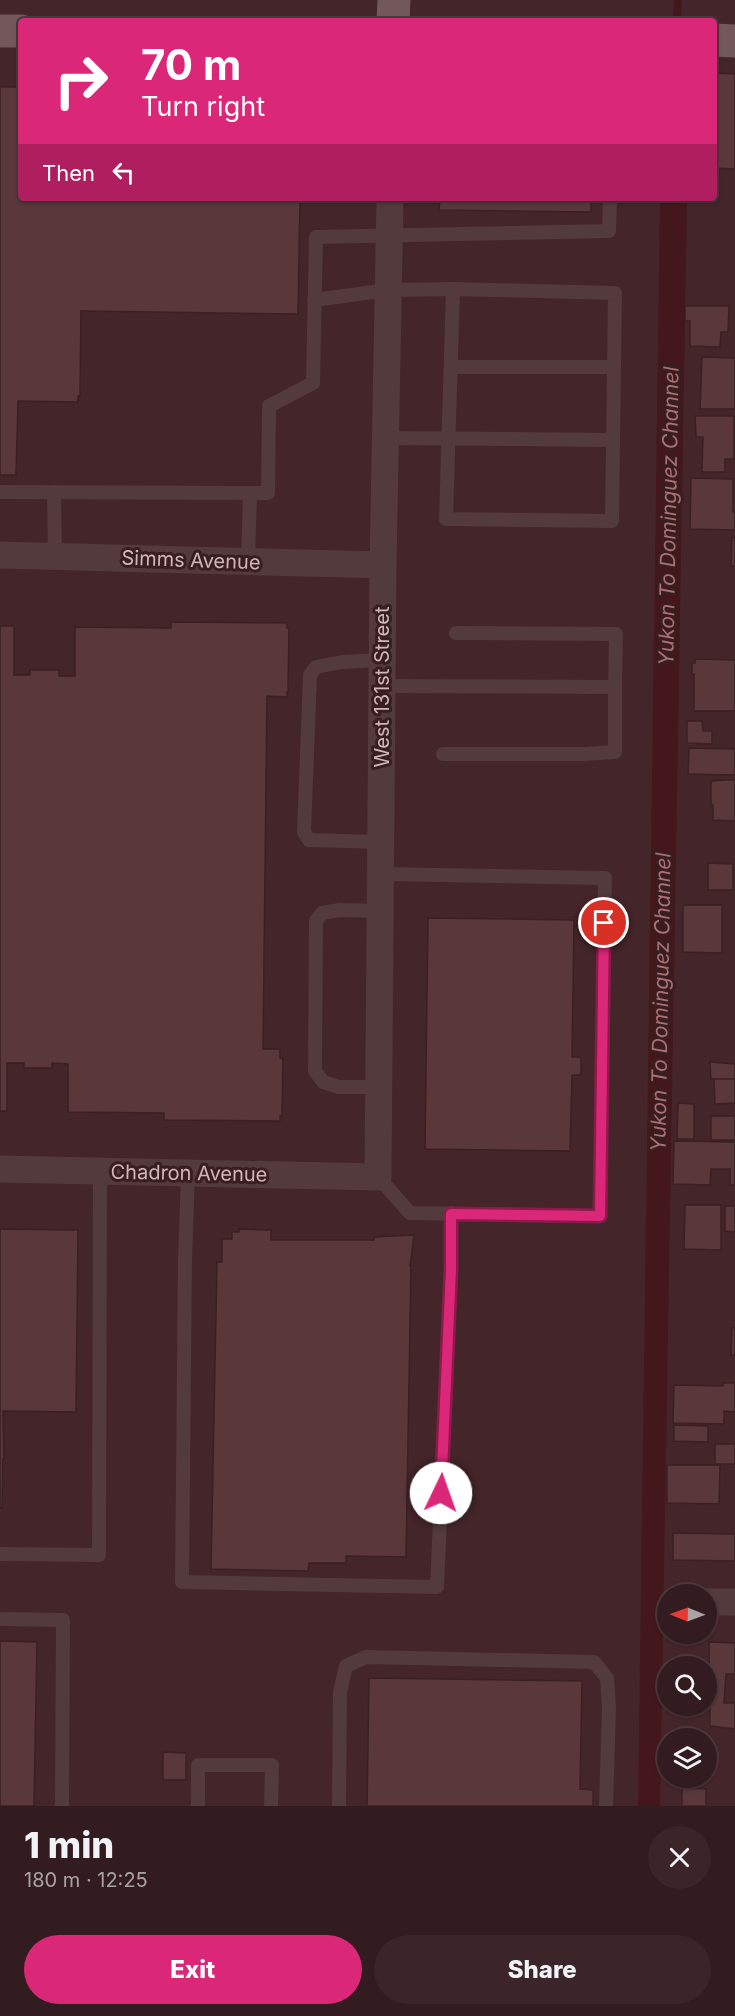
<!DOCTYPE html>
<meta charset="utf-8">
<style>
body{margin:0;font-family:Inter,sans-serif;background:#3b2528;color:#f1f3f6;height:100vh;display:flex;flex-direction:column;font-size:22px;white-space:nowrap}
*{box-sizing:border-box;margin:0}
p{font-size:20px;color:#a9a1a4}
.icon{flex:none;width:33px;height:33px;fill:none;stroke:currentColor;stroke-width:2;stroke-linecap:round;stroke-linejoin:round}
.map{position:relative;height:1806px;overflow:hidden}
.drawer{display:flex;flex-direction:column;background:#331c1f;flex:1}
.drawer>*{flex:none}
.hud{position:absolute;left:18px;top:18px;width:699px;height:183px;border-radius:6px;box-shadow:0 2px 4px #0004,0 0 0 2px #4e3a3d;background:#db2777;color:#fff;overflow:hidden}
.needle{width:39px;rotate:271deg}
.buttons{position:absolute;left:657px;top:1584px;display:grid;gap:12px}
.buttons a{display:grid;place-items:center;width:60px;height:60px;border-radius:50%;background:#331c1f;box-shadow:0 2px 4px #0004,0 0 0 2px #4e3a3d;font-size:30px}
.pin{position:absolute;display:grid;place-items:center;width:51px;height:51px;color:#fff;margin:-26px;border:3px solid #fff;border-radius:50%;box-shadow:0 2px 6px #0007}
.me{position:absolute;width:66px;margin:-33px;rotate:3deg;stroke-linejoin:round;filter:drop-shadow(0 0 4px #0008)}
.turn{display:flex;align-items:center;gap:21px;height:126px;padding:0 24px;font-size:27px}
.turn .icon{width:78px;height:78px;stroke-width:2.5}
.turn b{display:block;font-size:42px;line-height:51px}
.then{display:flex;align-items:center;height:57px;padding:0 24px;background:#0003;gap:12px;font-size:22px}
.round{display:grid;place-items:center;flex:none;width:63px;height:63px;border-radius:32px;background:#3b2528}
.headline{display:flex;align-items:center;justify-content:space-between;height:102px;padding:0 24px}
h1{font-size:36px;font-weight:800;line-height:45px}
.primary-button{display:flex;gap:12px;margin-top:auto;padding:12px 24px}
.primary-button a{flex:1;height:69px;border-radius:36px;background:#db2777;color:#fff;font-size:24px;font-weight:800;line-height:69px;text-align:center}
.primary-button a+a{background:#3b2528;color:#f1f3f6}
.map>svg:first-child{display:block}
</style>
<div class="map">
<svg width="735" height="1806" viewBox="0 0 735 1806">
<rect width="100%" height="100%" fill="#442529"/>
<!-- water -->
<path fill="#43171b" d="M660 198H687L660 1806H638Z"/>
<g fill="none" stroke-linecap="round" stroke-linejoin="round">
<!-- stream -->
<path stroke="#43171b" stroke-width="8" d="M677 21 678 0"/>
</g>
<!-- building -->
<path fill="#5a373b" stroke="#3a2023" stroke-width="1.5" d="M714 73 735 74V169L714 168Z
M0 87H21V198H300L298 314 81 311 80 396H78V402L18 401 16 475H0Z
M440 198H591V212L439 210Z
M685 306H729L728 332H721L720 347 690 346V321H685Z
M702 357 735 358V409H700Z
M695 416H734V459H725V472H702L703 437H696Z
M691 478 733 479V512H735V530L690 529Z
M732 538H735V566H731Z
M171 622 287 623V628H289L288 692H287V697L267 696 263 1049H280V1058H283L282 1116H280V1121L164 1120V1113L68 1112V1064L52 1063V1068H24V1063H7V1111H0V626H14V675H30V670H59V676H75V627L171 628Z
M695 659 735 660V711H694V674H692V663H695Z
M687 721H702L703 731H712V744L687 743Z
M689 748 735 749V775L688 774Z
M725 780H735V821L713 820V805L711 806V781Z
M708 863 733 864V890H708Z
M683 905H722V953L683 952Z
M428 918 574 920 572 1057H581V1075H572L570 1151 425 1149Z
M710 1062 735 1064V1079H711Z
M714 1079H735V1103L715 1104Z
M678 1103 694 1104V1139H677Z
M711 1116H735V1140H711Z
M674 1141 735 1142V1185H730V1169H711L710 1185 673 1184Z
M685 1205H721V1250L684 1249Z
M725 1206H735V1232L725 1231Z
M0 1229 78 1230 76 1412 3 1411 4 1459H3L2 1508H0Z
M239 1229 271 1230V1240H374V1237L414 1235 410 1266H411L406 1557 346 1556V1563H309L308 1571 211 1569 217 1262H222V1239H232V1232H239Z
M732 1328H735V1355H731Z
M723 1383H735V1412L724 1411V1424L673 1423 674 1385 723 1386Z
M674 1425 708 1426V1442L674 1441Z
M715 1444H735V1464H715Z
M667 1465H720L719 1504 667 1503Z
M673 1533 735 1534V1561L673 1560Z
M0 1641 37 1642 34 1806H0Z
M709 1642 735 1643V1674H726L724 1703H735V1729L710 1726Z
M369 1678 582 1681 580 1789 593 1790V1806H367Z
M163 1752 186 1753V1780H163Z
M682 1788 706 1789V1806H682Z"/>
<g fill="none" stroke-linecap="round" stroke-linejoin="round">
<!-- service -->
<path stroke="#533a3c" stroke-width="14" d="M453 289 615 293 612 521 446 519Z
M314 300 388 290 453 289
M451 367H614
M385 438 612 440
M0 492 268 493 269 406 313 383 316 237 609 231 610 198
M54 492 55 557
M248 562 250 493
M456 633 616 634 615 687
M382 686 615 687V752L584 754H443
M380 842 309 840 304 832 310 675 316 667 342 662 382 660
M379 1087H339L323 1082 315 1071 316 921 322 913 340 910 380 911
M188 1173 185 1258 182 1582 437 1587 451 1269V1213
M378 1177 410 1213 600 1216 605 878 380 874
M0 1554 99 1555 100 1171
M0 1619 63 1620 62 1806
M198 1806V1765H272L271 1806
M339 1806 340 1692 346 1666 366 1657 594 1662 607 1678 609 1708 606 1806"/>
<!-- minor -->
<path stroke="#533a3c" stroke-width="27" d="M0 555 383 565
M0 1169 378 1177 383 565 390 198
M706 1602H735"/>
<!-- primary -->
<path stroke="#73585b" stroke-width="33" d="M393 21 394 0
M0 31H21
M714 40 735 41"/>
</g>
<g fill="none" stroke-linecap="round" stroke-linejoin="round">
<defs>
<path id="route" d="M441 1493 451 1269V1214L600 1216 604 923"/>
</defs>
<!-- route casing -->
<use href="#route" stroke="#8e194d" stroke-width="15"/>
<!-- route -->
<use href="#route" stroke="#db2777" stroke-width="10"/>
</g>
<g text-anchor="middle" stroke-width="6" stroke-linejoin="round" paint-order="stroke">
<!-- street labels -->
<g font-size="20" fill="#cdb7b9" stroke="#391e21">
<text transform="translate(191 560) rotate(2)" y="7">Simms Avenue</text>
<text transform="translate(382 687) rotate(-90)" y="7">West 131st Street</text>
<text transform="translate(189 1173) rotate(1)" y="7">Chadron Avenue</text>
</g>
<!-- water labels -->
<g font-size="21" font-style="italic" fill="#ad6f76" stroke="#391e21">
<text transform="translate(669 516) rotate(-89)" y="7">Yukon To Dominguez Channel</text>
<text transform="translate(661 1002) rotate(-89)" y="7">Yukon To Dominguez Channel</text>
</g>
</g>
</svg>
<div class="buttons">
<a><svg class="needle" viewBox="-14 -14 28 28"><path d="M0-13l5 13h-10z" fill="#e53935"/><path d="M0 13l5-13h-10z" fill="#a9a1a4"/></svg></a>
<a><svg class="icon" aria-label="search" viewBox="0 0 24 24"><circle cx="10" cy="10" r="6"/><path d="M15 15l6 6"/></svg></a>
<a><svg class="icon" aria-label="layers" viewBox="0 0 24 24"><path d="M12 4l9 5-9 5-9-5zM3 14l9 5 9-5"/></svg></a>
</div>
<div class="pin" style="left:604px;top:923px;background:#d93025"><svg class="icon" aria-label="arrive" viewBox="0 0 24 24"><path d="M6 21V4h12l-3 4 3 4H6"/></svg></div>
<svg class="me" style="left:441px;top:1493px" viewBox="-20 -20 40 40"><circle r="19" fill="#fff"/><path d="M0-13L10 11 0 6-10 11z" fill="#db2777"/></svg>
<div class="hud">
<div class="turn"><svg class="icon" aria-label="right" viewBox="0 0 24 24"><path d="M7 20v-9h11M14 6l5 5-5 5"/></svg><div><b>70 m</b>Turn right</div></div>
<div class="then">Then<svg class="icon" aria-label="left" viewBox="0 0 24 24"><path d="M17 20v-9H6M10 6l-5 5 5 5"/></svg></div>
</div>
</div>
<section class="drawer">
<div class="headline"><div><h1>1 min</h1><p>180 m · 12:25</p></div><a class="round"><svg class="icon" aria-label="close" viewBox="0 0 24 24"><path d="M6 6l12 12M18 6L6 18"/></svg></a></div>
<div class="primary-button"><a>Exit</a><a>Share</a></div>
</section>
